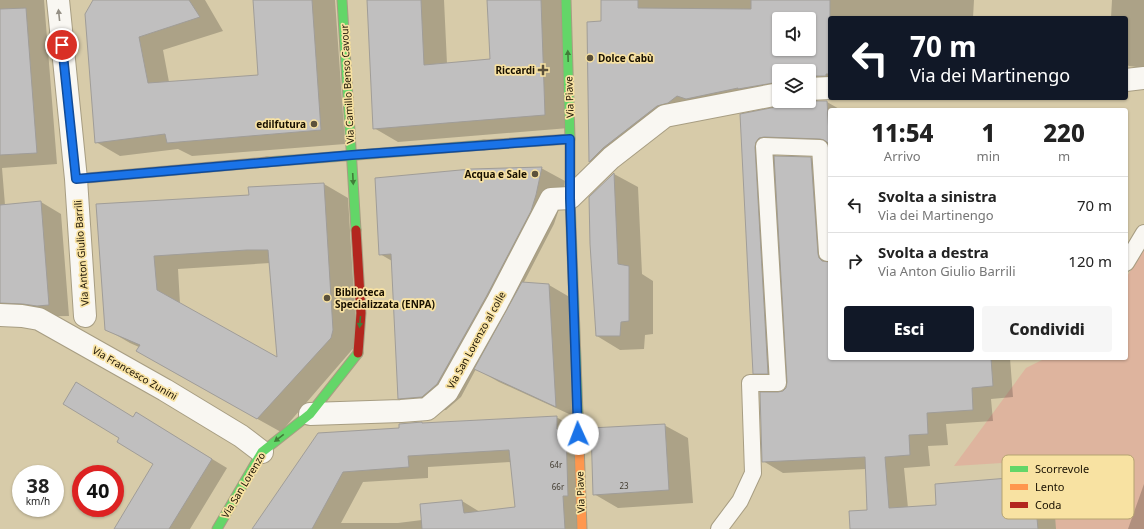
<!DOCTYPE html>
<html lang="it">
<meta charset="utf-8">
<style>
body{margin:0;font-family:"Noto Sans",sans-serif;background:#f6f6f6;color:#222;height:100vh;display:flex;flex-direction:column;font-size:15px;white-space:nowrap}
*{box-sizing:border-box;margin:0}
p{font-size:13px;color:#767676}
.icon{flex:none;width:22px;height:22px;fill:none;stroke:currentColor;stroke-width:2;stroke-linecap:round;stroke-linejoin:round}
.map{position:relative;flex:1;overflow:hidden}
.details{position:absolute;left:828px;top:108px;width:300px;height:252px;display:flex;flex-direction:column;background:#fff;border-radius:4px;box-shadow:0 1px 3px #0004}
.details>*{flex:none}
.hud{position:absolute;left:828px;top:16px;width:300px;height:84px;border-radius:4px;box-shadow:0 1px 3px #0004;background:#111827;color:#fff;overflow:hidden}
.tools{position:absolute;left:772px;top:12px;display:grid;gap:8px}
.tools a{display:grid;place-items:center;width:44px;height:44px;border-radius:4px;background:#fff;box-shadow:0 1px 3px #0004;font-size:20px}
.speed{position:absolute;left:12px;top:465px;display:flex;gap:8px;font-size:20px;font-weight:700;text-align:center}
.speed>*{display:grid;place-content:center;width:52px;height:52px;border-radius:50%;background:#fff;box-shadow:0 1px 3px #0004;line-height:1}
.speed small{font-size:10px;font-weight:400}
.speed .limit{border:6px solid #d22;background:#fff;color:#111}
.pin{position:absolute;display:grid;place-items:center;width:34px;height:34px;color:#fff;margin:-17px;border:2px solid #fff;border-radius:50%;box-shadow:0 1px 4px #0007}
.me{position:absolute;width:44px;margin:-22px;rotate:358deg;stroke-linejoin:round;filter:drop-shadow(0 0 3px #0008)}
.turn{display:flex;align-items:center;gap:14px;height:84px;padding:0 16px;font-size:18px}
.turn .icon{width:52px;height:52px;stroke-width:2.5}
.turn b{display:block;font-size:28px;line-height:34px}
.eta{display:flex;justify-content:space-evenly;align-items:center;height:68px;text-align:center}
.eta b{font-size:24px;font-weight:800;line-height:28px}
.primary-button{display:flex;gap:8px;margin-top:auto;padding:8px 16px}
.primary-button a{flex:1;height:46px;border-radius:4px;background:#111827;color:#fff;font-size:16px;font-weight:800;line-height:46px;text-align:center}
.primary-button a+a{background:#f6f6f6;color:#222}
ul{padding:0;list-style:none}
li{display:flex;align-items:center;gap:12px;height:56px;padding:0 16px;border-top:1px solid #e0e0e0}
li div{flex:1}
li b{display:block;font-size:15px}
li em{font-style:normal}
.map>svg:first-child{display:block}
</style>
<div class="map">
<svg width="1144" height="529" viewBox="0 0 1144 529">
<rect width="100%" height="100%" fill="#d7cba9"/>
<!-- green -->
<path fill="#deb49e" d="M1144 249V529H1056L1051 460 954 466 1026 368 1046 358H1126V278Z"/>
<!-- shadow -->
<path fill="#0003" fill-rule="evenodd" d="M0 0H44L57 164 2 168 5 205 41 202 61 214 69 316 0 317Z
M98 0H205L223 31 163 50 169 82 260 76 254 0H335L345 144 192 156 178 149 120 156 96 142Z
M368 0H444L447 64 491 60 488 0H564L569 128 398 142 374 128Z
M602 0H974L973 18H830V88L819 95 817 102H827L841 110H830V149L786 148 776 154 775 157 811 158 830 169V358H1010L1013 397 991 399 993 421 946 424 948 445 928 446 930 466 904 468 908 508 937 506 936 485 1033 477 1053 489 1056 529H869L866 469 783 473 763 461 783 392 787 388 788 384 776 377 775 379 786 385H774L754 373 741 115 782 107 788 104 790 101H809V71H779V97L678 118 624 160 610 173 590 162 588 23 602 22ZM779 19H809V49H779Z
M1112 0H1144V68L1129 66 1126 64V18H1111Z
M541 168 565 181 559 209 554 224 523 284 549 285 573 299 580 419 499 382 476 369 461 397 446 410 422 412 399 398 392 261 380 254Z
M614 174 638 187 642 274 653 281V334L645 335 644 349 620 350 597 336 590 197Z
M324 184 348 198 357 344 281 432 161 365 139 347 130 343 106 329 97 205 250 196ZM270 263 278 359 180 304 178 269Z
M133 417 151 422 227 468 190 529H115L155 464 121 438Z
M556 417 576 428 584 529H253L400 429ZM511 462 516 508 480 512 462 501 422 520 398 523H341L363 482 428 478V467Z
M664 425 688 438 693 503 618 508 594 494Z
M1144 484V529H1128Z"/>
<!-- building -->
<path fill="#c0bfbf" stroke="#a09d98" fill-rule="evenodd" d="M93 0H189L200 17 139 37 148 83 258 75 253 0H312L321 130 167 143 165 134 95 143 85 14Z
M367 0H421L424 65 490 59 487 0H541L545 115 373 129Z
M601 0H638V8L751 9V0H830V74H826V76H809V71H779V82L738 89V88L686 99 677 96 668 103 657 106 603 148 589 162 587 22 601 21ZM779 19H809V49H779Z
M26 8 37 153 0 155V9Z
M789 101H827L830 151 828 143 824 140 820 139 764 137 759 138 756 142 755 147 768 374H753L740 114 781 106 787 104Z
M774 156 811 157 818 254 819 258 822 261 830 262V358H991L993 386 972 388 973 410 927 413 928 434 909 435 910 455 885 457 889 508 936 505 935 484 1033 476 1038 529H850L849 511 867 510 865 457 762 462 760 392H778L783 391 786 388 787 382Z
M542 167 536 195 531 211 486 297 437 384 422 397 398 399 391 254 379 255 375 178 471 169Z
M614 173 618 264 629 266V321L621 322 620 336H596L590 244 589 197Z
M324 183 333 330 331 338 257 419 136 351 140 345 105 330 96 204 249 195 248 187ZM247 250H268L277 357 157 290 154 256Z
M41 201 49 305 37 306 23 304 0 303V205Z
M522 282 549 284 556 407 474 369Z
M76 382 133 417 136 412 212 459 169 529H114L153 464 117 442 119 438 63 404Z
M557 416V429H566L568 496H563L565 529H422L420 504 462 500 464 513 515 507 509 450 408 456 409 467 343 472 312 529H252L318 433 399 428V424L422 422V423Z
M665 424 669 490 593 495 591 428Z"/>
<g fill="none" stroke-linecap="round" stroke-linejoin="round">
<defs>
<path id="lane" d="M1126 263 1144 233
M719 529 740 501 753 473 750 383H778L764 146 820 148 827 253H830"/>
<path id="street" d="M58 0 76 179 85 316
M1126 80 1144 78
M809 89 830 88
M0 315 22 316 39 319 165 390 241 436 262 452
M310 414 401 411 427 409 447 392 497 303 551 199 570 198 611 158 665 116 779 94"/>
<path id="fast" d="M342 0 356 230
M566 0 570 139V198L578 414
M267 162 484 145
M217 529 262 452 310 414 358 353"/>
<path id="slow" d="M484 145 570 139
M76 179 267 162
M578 414 582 529"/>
<path id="jam" d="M356 230 361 313 358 353"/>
</defs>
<!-- lane casing -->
<use href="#lane" stroke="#a79d82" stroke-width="18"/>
<!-- street casing -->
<use href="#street" stroke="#a79d82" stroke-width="24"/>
<!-- fast casing -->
<use href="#fast" stroke="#a79d82" stroke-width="11"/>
<!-- slow casing -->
<use href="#slow" stroke="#a79d82" stroke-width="11"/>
<!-- jam casing -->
<use href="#jam" stroke="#a79d82" stroke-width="11"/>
<!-- lane -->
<use href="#lane" stroke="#f9f7f2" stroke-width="16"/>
<!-- street -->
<use href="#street" stroke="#f9f7f2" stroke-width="22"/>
<!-- fast -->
<use href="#fast" stroke="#63d668" stroke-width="9"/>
<!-- slow -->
<use href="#slow" stroke="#ff974d" stroke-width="9"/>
<!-- jam -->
<use href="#jam" stroke="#b3261e" stroke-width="9"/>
</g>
<!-- one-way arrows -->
<defs><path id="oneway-solid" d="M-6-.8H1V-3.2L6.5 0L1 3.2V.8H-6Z"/></defs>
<use fill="#948f85" href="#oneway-solid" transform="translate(59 15) rotate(-96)"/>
<g fill="#417d39">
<use href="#oneway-solid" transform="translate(568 56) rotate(-92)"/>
<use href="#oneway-solid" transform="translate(353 179) rotate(87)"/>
<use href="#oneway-solid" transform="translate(360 322) rotate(95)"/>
<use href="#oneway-solid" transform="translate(279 438) rotate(142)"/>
</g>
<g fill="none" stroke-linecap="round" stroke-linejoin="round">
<defs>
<path id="route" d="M62 45 76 179 352 155 570 139V198L578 434"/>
</defs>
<!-- route casing -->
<use href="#route" stroke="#114b97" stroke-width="10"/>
<!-- route -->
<use href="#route" stroke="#1a73e8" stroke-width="7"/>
</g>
<!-- markers -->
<g fill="#5b513b" stroke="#f8e2a2" stroke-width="1.5">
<circle cx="590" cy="58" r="4"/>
<path d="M541 64h4v4h4v4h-4v4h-4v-4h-4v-4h4z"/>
<circle cx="314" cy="124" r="4"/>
<circle cx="535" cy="174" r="4"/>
<circle cx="327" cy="298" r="4"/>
</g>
<g text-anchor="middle" stroke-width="3.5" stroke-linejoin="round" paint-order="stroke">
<!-- number labels -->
<g font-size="8" fill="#423c30">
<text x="556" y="468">64r</text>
<text x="624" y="489">23</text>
<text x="558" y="490">66r</text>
</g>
<!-- poi labels -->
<g font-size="10" font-weight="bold" fill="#181000" stroke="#f8e2a2" text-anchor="end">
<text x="598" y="62" text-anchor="start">Dolce Cabù</text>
<text x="535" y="74">Riccardi</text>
<text x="306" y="128">edilfutura</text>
<text x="527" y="178">Acqua e Sale</text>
<text x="335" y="296" text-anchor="start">Biblioteca<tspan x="335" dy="12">Specializzata (ENPA)</tspan></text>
</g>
<!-- street labels -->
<g font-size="10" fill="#181000" stroke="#f8e2a2">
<text transform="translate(347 84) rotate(-93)" y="4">Via Camillo Benso Cavour</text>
<text transform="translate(569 97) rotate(-92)" y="4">Via Piave</text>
<text transform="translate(81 253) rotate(-94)" y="4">Via Anton Giulio Barrili</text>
<text transform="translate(476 340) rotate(-61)" y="4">Via San Lorenzo al colle</text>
<text transform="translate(135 373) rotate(30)" y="4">Via Francesco Zunini</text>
<text transform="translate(243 485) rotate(-59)" y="4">Via San Lorenzo</text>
<text transform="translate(580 492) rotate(-92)" y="4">Via Piave</text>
</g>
</g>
<!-- legend -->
<rect x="1002" y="455" width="132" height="64" rx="6" fill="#f8e2a2" stroke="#b5a371" stroke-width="1"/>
<rect x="1010" y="466" width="18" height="6" fill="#63d668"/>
<rect x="1010" y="484" width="18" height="6" fill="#ff974d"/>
<rect x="1010" y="502" width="18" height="6" fill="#b3261e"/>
<g font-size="11" fill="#181000">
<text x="1035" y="473">Scorrevole</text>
<text x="1035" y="491">Lento</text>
<text x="1035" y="509">Coda</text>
</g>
</svg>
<div class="tools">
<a><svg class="icon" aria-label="sound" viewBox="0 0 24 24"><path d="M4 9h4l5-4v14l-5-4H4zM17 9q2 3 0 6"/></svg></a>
<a><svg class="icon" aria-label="layers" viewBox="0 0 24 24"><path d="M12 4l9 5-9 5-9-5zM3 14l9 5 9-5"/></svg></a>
</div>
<div class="speed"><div>38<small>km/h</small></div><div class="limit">40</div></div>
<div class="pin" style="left:62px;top:45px;background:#d93025"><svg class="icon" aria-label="arrive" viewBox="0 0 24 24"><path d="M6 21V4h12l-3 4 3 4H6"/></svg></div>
<svg class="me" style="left:578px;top:434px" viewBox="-20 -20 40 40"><circle r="19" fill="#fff"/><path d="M0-13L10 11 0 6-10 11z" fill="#1a73e8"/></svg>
<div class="hud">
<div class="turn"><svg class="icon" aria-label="left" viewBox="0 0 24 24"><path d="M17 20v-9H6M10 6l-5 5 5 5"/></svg><div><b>70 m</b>Via dei Martinengo</div></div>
</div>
<section class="details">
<div class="eta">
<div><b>11:54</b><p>Arrivo</p></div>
<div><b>1</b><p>min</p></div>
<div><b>220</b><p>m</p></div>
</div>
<ul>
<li><svg class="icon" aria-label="left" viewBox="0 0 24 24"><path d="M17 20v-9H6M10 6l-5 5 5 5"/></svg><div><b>Svolta a sinistra</b><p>Via dei Martinengo</p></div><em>70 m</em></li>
<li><svg class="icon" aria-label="right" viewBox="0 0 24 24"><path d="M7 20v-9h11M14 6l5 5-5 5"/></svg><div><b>Svolta a destra</b><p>Via Anton Giulio Barrili</p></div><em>120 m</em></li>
</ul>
<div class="primary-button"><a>Esci</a><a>Condividi</a></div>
</section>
</div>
